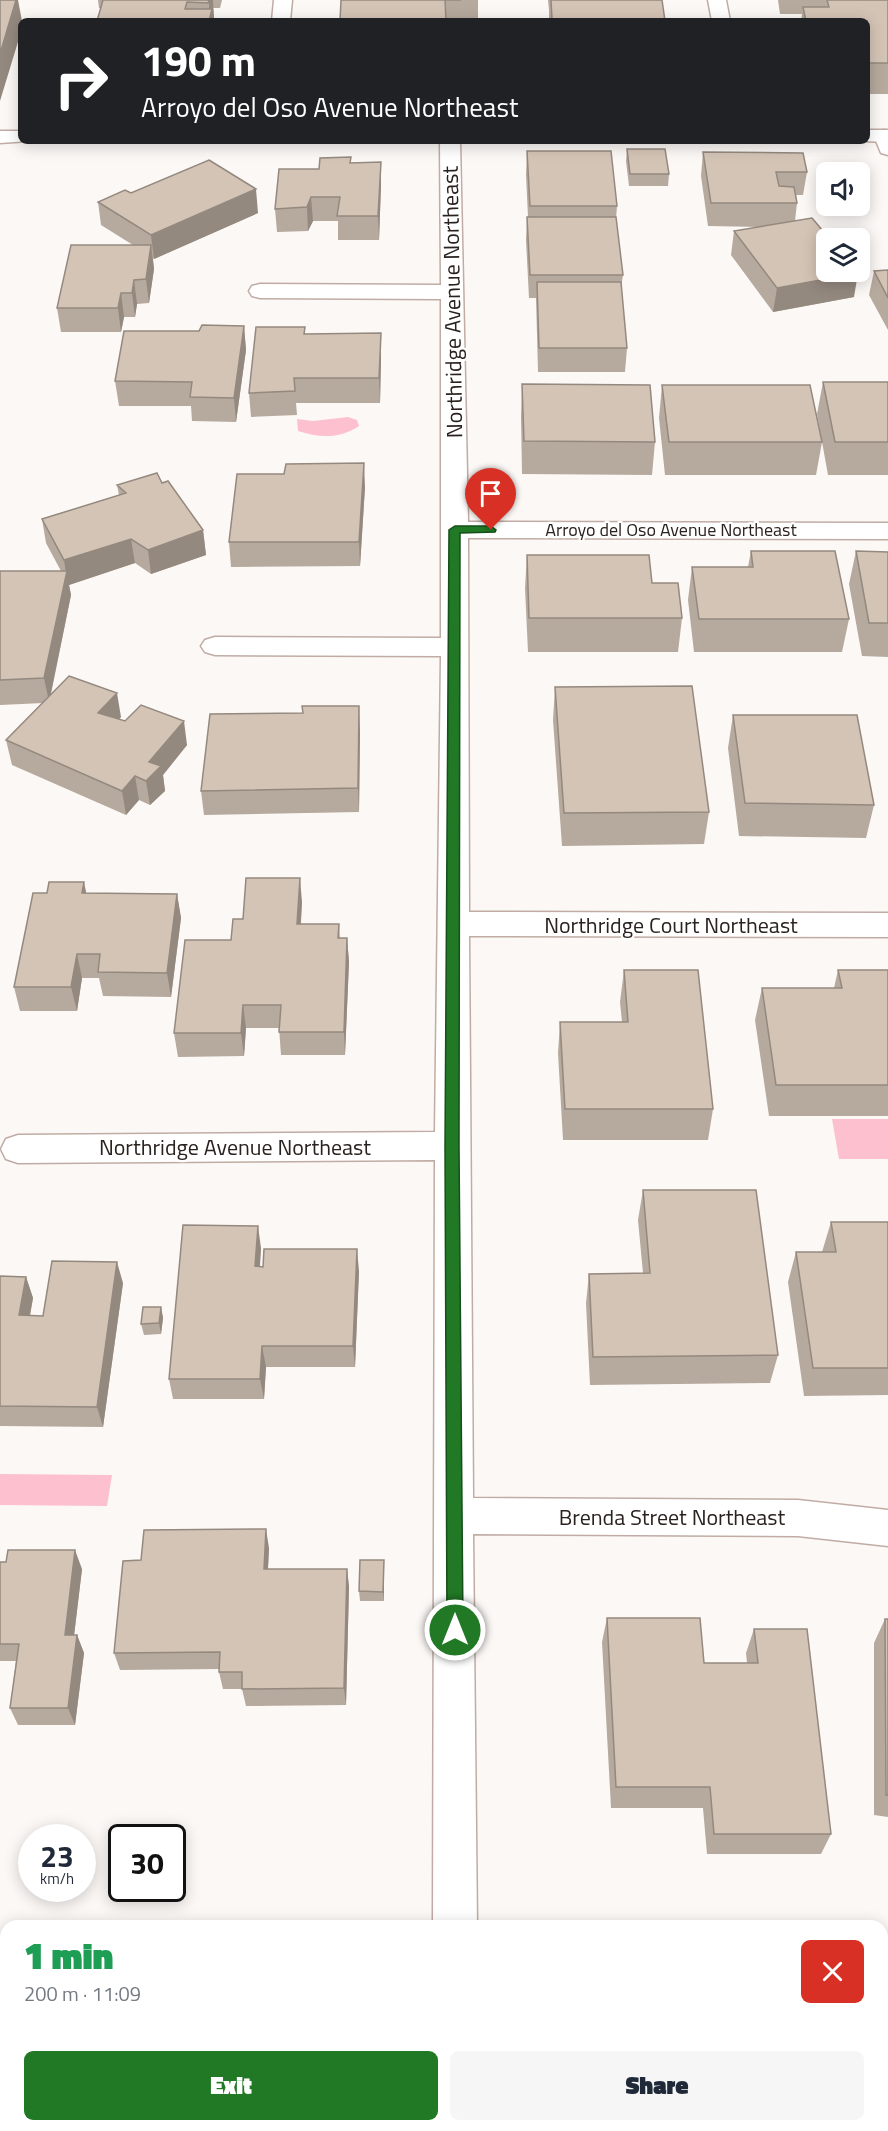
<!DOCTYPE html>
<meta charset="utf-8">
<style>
body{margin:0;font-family:"Titillium Web",sans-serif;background:#f6f6f7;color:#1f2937;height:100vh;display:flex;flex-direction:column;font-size:22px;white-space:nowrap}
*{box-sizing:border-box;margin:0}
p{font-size:20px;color:#747a83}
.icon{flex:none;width:33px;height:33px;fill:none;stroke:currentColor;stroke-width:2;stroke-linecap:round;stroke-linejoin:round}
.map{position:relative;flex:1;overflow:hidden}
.sheet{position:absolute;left:0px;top:1920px;width:888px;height:212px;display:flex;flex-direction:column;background:#fff;border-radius:18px 18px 0 0;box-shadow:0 3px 15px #0003}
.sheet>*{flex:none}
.banner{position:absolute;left:18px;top:18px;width:852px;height:126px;border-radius:9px;box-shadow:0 3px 15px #0003;background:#202124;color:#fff;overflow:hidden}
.tools{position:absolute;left:816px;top:162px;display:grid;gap:12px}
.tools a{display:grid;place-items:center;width:54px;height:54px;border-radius:9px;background:#fff;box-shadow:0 3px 15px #0003;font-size:30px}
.speed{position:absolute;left:18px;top:1824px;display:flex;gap:12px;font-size:30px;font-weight:700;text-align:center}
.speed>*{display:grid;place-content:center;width:78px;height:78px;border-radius:50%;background:#fff;box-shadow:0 3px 15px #0003;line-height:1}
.speed small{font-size:15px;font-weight:400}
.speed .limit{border:3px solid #111;border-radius:9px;background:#fff;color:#111}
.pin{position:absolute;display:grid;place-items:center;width:51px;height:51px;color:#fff;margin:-62px -26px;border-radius:50% 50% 50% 0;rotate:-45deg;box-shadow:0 0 6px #0007}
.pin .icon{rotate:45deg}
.me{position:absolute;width:66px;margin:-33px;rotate:0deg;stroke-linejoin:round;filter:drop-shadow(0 0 4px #0008)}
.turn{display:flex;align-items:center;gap:21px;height:126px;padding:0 24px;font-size:27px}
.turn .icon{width:78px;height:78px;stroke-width:2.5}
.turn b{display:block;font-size:42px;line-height:51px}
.round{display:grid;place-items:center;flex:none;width:63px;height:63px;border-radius:9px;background:#f6f6f7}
.overview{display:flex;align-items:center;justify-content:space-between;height:102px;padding:0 24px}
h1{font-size:36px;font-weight:800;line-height:45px;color:#1e9e55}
.button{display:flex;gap:12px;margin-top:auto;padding:12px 24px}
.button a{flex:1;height:69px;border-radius:9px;background:#217926;color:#fff;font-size:24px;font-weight:800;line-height:69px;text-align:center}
.button a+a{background:#f6f6f7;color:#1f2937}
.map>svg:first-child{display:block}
</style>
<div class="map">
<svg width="888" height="2131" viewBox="0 0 888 2131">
<rect width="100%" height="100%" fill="#fcf8f6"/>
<!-- water -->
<path fill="#fdc0ce" d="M348 417 357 420 359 426C340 439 319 438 298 431L297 419 313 421Z
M832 1119H888V1159H839Z
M0 1474 112 1475 107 1506 0 1505Z"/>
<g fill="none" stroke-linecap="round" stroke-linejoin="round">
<defs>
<path id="street" d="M274 0H292L290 21H272Z
M708 0H726L730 21H712Z
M884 130 888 131V155L881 153 874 136 877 132Z
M440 141H460L468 522 888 523V539L468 538 469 912 888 913V937L469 936 473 1498 798 1500 888 1510V1546L798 1536 473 1534 477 1926H433L435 1160 18 1163 6 1159 1 1149 6 1139 18 1135 435 1132 441 656 215 655 205 652 201 646 205 640 215 637 441 638V299L260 298 252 296 249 291 252 286 260 284 441 285Z
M433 2126H480L481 2131H433Z"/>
<path id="secondary" d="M867 130H888V142L862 141H867Z
M0 131H21V141H29L0 143Z"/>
</defs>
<!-- street casing -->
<use href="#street" stroke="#c0aca4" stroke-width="3"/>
<!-- secondary casing -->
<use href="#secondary" stroke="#c0aca4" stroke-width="3"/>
<!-- street -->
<use href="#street" fill="#fff" fill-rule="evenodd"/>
<!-- secondary -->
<use href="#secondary" fill="#fff" fill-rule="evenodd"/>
</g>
<!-- wall -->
<path fill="#b6a99d" d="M98 0H222L220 8H213L214 18 99 8Z
M341 0H478V21H340Z
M548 0H662L665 21 549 19V10Z
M778 0H888V94H867V21H801L802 14H780Z
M627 149 669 174 668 186H629L626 161Z
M527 151 617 206 616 219 623 275 621 288 627 348 625 372H538L536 298H529L526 240 527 217H528L526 175Z
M703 152 807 172 803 195H796L797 203 795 221 854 297 773 312 731 255 734 231 761 227 708 226 701 176Z
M351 157V163L381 162V185L379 240H338V221H313L308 231 277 232 275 209 319 169Z
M131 193 258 213 154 259 153 258 154 269 149 303 137 304 135 317H124L121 332H61L57 308 133 245 101 225 98 202Z
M888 270V330L869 295 874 271Z
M244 326 246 350 236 422 192 421 191 406H119L115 381 199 331Z
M305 327V334L381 357 380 403H296L297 415 251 417 249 393Z
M823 382H888V475H828L817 414Z
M522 384 655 442 652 475 522 474 521 417Z
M662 385 822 442 816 475H665L659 418Z
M162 483 203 530 206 555 151 574 135 563 69 585 71 595 51 694 121 717 119 719 187 745 163 775 165 791 150 805 139 800 126 815 12 765 6 740 43 703 0 705V571H61L46 543 42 519 119 495 117 485Z
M365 487 360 566 231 567 229 542Z
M751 551 849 619 842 652H694L688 600 692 567H748Z
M856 551 888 552V657L862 656 849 584Z
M527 555 652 583 682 618 678 652H528L525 588Z
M555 687 709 812 704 844 562 846 553 720Z
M302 706 360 731 359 812 204 815 201 791 302 713Z
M733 715 874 805 866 838 739 836 728 748Z
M86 893 177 894 181 918 171 997 103 996 99 978H82L77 1011H20L14 987Z
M302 902 301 924H339L340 938H347L349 962 345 1055H281L279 1028H246L244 1056 178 1057 174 1033 243 919Z
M624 970 713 1109 708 1140H563L558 1053 560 1022H622L620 1002Z
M838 970H888V1116H769L755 1020 762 988H834Z
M643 1190 778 1355 770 1383 590 1385 586 1303 589 1274 643 1273 638 1220Z
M831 1222H888V1395L804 1396 788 1282 796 1252H822Z
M261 1248 260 1267 359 1271 355 1367H266L264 1399H173L169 1379Z
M0 1276 26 1277 33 1298 30 1316H43L123 1283 103 1427 0 1426Z
M161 1307 163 1318 161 1334 144 1335 141 1324Z
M269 1548 268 1569H347L349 1587 346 1705 246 1706 242 1689H223L219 1672V1669L120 1670 114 1653 141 1560Z
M384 1560V1601H360L359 1591Z
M0 1562 82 1569 74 1635H77L84 1653 75 1725H18L10 1708 16 1661H0Z
M607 1618 704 1663H747L746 1653 754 1629 831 1834 821 1854H707L703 1808H611L602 1642Z
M885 1619H888V1817L874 1815V1643Z
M635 2126H869L870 2131H636Z"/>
<!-- shaded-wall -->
<path fill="#94897f" d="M16 0H18L22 21 21 32 0 101V54Z
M209 0H213L214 18V21H209Z
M381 162V185L379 240 378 216Z
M256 189 258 213 154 259 151 235Z
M311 197 313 221 308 231 307 207Z
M151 245 154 269 149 303 146 279Z
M858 273 854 297 773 312 777 288Z
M134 280 137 304 135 317 132 293Z
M121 293 124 317 121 332 118 308Z
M244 326 246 350 236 422 234 398Z
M381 333V357L380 403 379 378Z
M364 463 365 487 360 566 359 542Z
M203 530 206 555 151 574 148 550Z
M131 539 135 563 69 585 71 595 49 702 44 678 66 573 64 560Z
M117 693 121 717 102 738 98 713Z
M359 706 360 731 359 812 358 788Z
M184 721 187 745 163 775 165 791 150 805 146 781 149 762Z
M135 776 139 800 126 815 122 791Z
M300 878 302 902 299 947 297 924Z
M84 882 89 906 82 893Z
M177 894 181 918 171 997 167 973Z
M347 938 349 962 345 1055 344 1032Z
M77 954 82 978 77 1011 71 987Z
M243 1005 246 1028 244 1056 241 1033Z
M258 1226 261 1248 258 1288 255 1266Z
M357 1249 359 1271 355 1367 353 1346Z
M117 1262 123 1283 103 1427 97 1407Z
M26 1277 33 1298 26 1336 19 1315Z
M161 1307 163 1318 161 1334 159 1323Z
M262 1346 266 1367 264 1399 260 1379Z
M266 1529 269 1548 267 1587 264 1569Z
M75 1550 82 1569 72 1653 65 1635Z
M384 1560V1601L383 1592Z
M347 1569 349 1587 346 1705 344 1688Z
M77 1635 84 1653 75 1725 68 1708Z"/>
<!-- building -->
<path fill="#d4c4b6" stroke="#94897f" stroke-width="1.5" d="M0 0H16L0 54Z
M103 0H209L208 3 187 2 185 9H212L209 21H97Z
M341 0H461H445L446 21H340Z
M551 0H662L665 21H543V19H552Z
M827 0H888V63H867V21H806L803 7H829Z
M627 149H665L669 174H630Z
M527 151H611L617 206H530Z
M703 152 803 153 807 172H776L779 186 794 187 797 203H711Z
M351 157 350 163 381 162 378 216H337L340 197H311L307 207 275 209 279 169H319L320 158Z
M209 160 256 189 151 235 98 202 125 190 131 193Z
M527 217H616L623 275H530Z
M812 218 829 238H826V272H856L858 273 777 288 734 231Z
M71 245H151L146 279 134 280 132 293H121L118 308H57Z
M888 270V298L874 271Z
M537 282H621L627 348H539Z
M202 325 244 326 234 398 190 397 192 382 115 381 124 331H199Z
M256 327H305L304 334 381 333 379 378H294L295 391 249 393Z
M823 382H888V442H835Z
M522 384 650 385 655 442 524 441Z
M662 385H810L822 442H669Z
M364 463 359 542H229L237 474H284L286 464Z
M157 473 162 483 168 481 203 530 148 550 131 539 64 560 42 519 126 493 117 485Z
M751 551H835L849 619H699L692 567H753Z
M856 551 888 552V623H869Z
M527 555H649L652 583H678L682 618H529Z
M0 571H67L44 678 0 680Z
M69 676 117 693 98 713 125 721 141 705 184 721 149 762 161 766 146 781 135 776 122 791 6 740Z
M692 686 709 812 564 813 555 687Z
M302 706H359L358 788 201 791 210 714 303 713Z
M733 715H857L874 805 745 803Z
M246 878H300L297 924H339L338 938H347L344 1032H279L281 1005H243L241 1033H174L185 940H231L233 919H243Z
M49 882H84L82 893 177 894 167 973 98 972 100 954H77L71 987H14L33 893H47Z
M624 970H698L713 1109H565L560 1022H628Z
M838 970H888V1085H776L762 988H842Z
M643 1190H756L778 1355 593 1357 589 1274 650 1273Z
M831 1222H888V1368H813L796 1252H836Z
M183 1225 258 1226 255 1266 263 1267 264 1249H357L353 1346H262L260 1379H169Z
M52 1261 117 1262 97 1407 0 1406V1276L26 1277 19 1315 43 1316Z
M143 1307H161L159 1323 141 1324Z
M266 1529 264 1569H347L344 1688 242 1689V1672H219L220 1652 114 1653 123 1561 141 1560 144 1530Z
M8 1550H75L65 1635H77L68 1708H10L19 1644H0V1562H6Z
M360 1560H384L383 1592 359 1591Z
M607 1618H700L704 1663H758L754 1629H807L831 1834H714L710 1787H616Z
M885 1619H888V1795H886Z
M642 2126H869L870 2131H642Z"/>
<!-- route -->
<path fill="#217926" stroke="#154f19" stroke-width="1.5" d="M491 526 496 530 495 532 460 533 459 1146 463 1630 461 1636 455 1638 449 1636 447 1630 445 1146 449 530 455 526Z"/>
<g text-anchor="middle" stroke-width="4.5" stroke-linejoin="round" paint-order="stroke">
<!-- far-street labels -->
<g font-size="18" fill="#2a221f" stroke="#fff">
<text x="671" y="536">Arroyo del Oso Avenue Northeast</text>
</g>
<!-- street labels -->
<g font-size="22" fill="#2a221f" stroke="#fff">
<text transform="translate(452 302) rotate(-91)" y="8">Northridge Avenue Northeast</text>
<text x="671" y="933">Northridge Court Northeast</text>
<text x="235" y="1155">Northridge Avenue Northeast</text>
<text x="672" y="1525">Brenda Street Northeast</text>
</g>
</g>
</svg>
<div class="tools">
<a><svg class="icon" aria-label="sound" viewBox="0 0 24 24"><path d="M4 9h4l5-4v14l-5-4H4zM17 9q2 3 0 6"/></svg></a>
<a><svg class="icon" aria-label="layers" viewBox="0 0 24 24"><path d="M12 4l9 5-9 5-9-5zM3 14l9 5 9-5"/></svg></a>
</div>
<div class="speed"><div>23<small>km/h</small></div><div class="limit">30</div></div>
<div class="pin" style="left:491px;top:530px;background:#d93025"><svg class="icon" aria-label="arrive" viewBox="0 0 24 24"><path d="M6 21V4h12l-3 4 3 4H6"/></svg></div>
<svg class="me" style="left:455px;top:1630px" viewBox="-20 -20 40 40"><circle r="17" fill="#217926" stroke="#fff" stroke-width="3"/><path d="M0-11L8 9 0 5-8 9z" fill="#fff"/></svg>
<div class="banner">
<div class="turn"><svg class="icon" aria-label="right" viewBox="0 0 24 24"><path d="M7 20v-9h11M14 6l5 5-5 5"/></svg><div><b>190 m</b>Arroyo del Oso Avenue Northeast</div></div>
</div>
<section class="sheet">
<div class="overview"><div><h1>1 min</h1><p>200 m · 11:09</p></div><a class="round" style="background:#d93025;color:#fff"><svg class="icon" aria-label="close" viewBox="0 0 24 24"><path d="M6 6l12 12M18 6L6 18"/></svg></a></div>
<div class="button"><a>Exit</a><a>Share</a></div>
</section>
</div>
